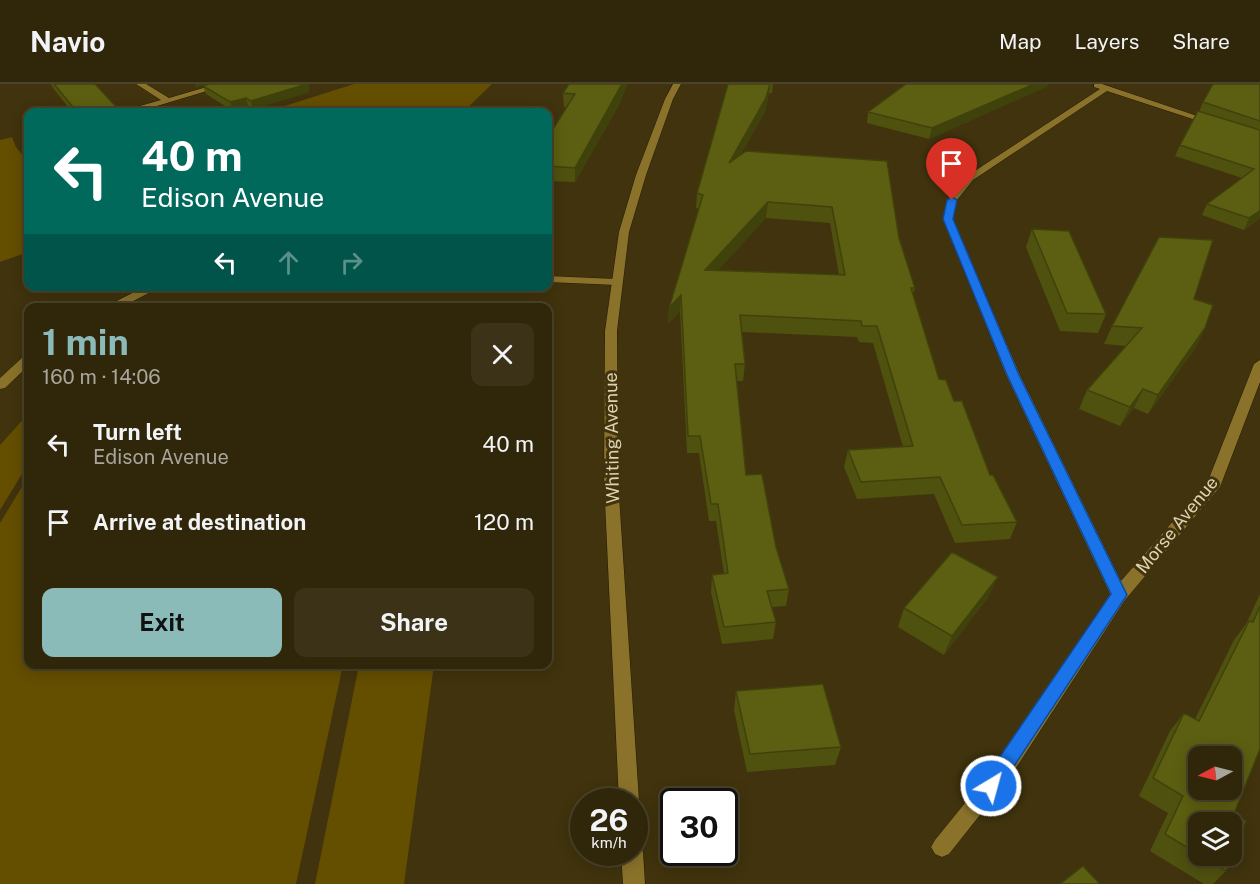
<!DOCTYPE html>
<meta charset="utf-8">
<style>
body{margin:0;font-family:"Public Sans",sans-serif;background:#3c3218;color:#f1f3f6;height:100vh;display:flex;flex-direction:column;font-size:22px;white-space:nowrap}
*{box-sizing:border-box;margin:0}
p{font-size:20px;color:#a8a59c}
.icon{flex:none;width:33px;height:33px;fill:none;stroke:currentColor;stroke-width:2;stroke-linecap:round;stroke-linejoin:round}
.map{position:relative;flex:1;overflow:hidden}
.sheet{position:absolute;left:24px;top:219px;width:528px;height:366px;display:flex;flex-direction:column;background:#30260a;border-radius:12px;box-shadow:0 3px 15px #0003,0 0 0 2px #4b432b}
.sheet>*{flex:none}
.hud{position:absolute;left:24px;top:24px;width:528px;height:183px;border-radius:12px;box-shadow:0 3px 15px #0003,0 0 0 2px #4b432b;background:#00695c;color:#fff;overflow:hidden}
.needle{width:39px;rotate:263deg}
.tools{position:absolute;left:1188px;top:662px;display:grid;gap:12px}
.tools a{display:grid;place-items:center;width:54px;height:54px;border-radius:12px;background:#30260a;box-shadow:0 3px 15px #0003,0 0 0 2px #4b432b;font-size:30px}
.speed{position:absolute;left:570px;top:704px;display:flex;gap:12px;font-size:30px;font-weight:700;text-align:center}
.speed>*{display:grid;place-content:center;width:78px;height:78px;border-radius:50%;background:#30260a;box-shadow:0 3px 15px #0003,0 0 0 2px #4b432b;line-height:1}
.speed small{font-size:15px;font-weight:400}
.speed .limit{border:3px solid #111;border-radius:9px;background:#fff;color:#111}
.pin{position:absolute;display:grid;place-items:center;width:51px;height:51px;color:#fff;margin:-62px -26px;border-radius:50% 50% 50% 0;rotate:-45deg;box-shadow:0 0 6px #0007}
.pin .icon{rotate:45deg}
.me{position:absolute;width:66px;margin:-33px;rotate:37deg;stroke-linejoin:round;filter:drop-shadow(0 0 4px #0008)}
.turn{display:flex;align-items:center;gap:21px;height:126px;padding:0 18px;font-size:27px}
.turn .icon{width:78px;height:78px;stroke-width:2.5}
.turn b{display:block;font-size:42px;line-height:51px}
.lanes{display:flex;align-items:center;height:57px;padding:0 18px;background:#0003;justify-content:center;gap:30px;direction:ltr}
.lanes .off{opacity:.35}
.round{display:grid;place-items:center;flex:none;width:63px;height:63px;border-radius:12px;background:#3c3218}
.headline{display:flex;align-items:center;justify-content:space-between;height:102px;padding:0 18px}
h1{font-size:36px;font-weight:700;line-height:45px;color:#8bbbb9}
.primary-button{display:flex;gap:12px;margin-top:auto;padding:12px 18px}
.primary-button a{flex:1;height:69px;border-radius:12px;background:#8bbbb9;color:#111;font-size:24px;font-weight:700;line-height:69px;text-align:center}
.primary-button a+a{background:#3c3218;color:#f1f3f6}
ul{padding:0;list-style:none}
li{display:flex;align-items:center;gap:18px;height:78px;padding:0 18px}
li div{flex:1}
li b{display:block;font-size:22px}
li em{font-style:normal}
header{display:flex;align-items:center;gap:36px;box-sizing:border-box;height:84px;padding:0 30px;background:#30260a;border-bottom:2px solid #4b432b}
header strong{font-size:28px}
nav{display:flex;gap:33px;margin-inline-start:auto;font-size:21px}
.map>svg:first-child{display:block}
</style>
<header>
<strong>Navio</strong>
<nav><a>Map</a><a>Layers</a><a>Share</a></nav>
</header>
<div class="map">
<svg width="1260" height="800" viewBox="0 0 1260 800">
<rect width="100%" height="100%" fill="#40330d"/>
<!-- green -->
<path fill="#644e00" d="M354 0H492L463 28H266Z
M12 53 16 63 28 78V168L0 178V56Z
M28 330V380L0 426V361Z
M28 393V580L343 581 296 800H0V439Z
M359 581H434L404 800H315Z"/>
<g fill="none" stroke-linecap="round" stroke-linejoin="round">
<defs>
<path id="minor" d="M136 0H146L169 14 217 0H230L137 28H125L126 26 161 16Z
M1094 0H1102L1218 39 1211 41 1107 7 973 96 957 116 953 135 1020 291 1121 497 1208 397 1254 280 1260 276V298L1220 403 1125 516 1010 693 949 770 942 773 935 770 931 763 935 756 996 681 1110 510 1006 291 943 135 947 116 967 92 1100 5 1094 3Z
M548 192 616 195 622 198 616 201 548 198Z
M146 202H162L120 224H103Z
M28 272V282L5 304 0 305V294L23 273Z"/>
<path id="tertiary" d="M673 0H681L673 15 646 91 629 148 617 247 618 396 639 717 634 724V717H619L604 396 605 247 619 148 636 91 665 15Z
M634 759 639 761 643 768 645 800H623L621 768H634Z"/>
</defs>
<!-- minor casing -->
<use href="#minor" stroke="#231b06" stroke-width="1"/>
<!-- tertiary casing -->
<use href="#tertiary" stroke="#231b06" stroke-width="1"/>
<!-- minor -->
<use href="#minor" fill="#8a722b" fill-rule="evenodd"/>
<!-- tertiary -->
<use href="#tertiary" fill="#8a722b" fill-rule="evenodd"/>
</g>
<!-- wall -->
<path fill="#4f510f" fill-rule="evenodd" d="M51 0H95L121 28H72L53 4Z
M209 0H309V8L253 25 248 22 233 27 206 10 203 2Z
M569 0 620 19 575 98 548 97V53L567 23H564L563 9Z
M728 0H773L772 9H769L765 28 740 71 899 154 915 204 913 211 939 295 954 317 990 391 1017 438 1010 455 955 459 934 410 857 415 844 383 848 366 903 363 873 259 859 258 857 253 742 248 745 280 743 297H737L746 391 776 463 789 505 786 522 772 523 776 538 773 555 722 560 711 508 712 491 724 490 716 437H709L699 369H687L680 227 668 240 669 224 699 125 696 124 697 109ZM766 134 830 139 839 191 718 186Z
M1260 0V134L1244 146 1202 131 1207 120 1242 94 1175 72 1180 61 1199 28 1203 18Z
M1048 2 929 55 867 39 868 28Z
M1032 145 1106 230 1098 249 1060 247 1026 163Z
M1194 215 1205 244 1196 263 1148 330 1134 324 1120 342 1079 325 1087 306 1126 262 1104 260 1112 242Z
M1260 510V665L1234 730 1246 737 1226 787 1213 800H1204L1150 767 1168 729 1139 712 1170 647 1184 629 1195 635 1234 556 1246 540ZM1198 672H1232V705H1198ZM1198 738H1232V771H1198Z
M989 512 944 571 898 543 904 524Z
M736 607 841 663 835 681 747 688 734 626Z"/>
<!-- shaded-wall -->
<path fill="#40420c" d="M195 0H209L196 4Z
M307 0H309V8L253 25 251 17Z
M622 0H628L620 19 575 98V84Z
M770 0 769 9 765 28 728 93 729 79Z
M1034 0H1049L1048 2 929 55 932 44Z
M246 14 248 22 233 27 230 18Z
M768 118 766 134 704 202 705 186Z
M1260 127V134L1244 146 1249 134Z
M681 211 680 227 668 240 669 224Z
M1205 244 1196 263 1148 330 1158 311Z
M1143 305 1134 324 1120 342 1130 323Z
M998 493 989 512 944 571 952 552Z"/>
<!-- building -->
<path fill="#5c5e11" stroke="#40420c" stroke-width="1.5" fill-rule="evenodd" d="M54 0H95L121 28H77Z
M209 0H307L251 17 246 14 230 18 203 2Z
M569 0H622L575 84 548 82V53L575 10 563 9Z
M728 0H770L766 14 729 79 746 67 887 77 899 154 915 204H911L939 295 946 296 954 317H962L990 391H993L1017 438 962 441 940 393 861 398 848 366 913 362 877 242H862L861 237 740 231 745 280H735L746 391 762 390 776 463 789 505 767 507 776 538 724 543 712 491 728 489 718 420H711L700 352H688L681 211 669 224 703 111 697 109ZM768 118 832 123 845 191 705 186Z
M906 0H1034L932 44 868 28Z
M1213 0H1260V37L1203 18Z
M1198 27 1260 46V127L1249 134 1207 120 1254 85 1180 61Z
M1032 145 1069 147 1106 230 1067 229Z
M1159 153 1213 156 1194 215 1213 221 1205 244 1158 311 1143 305 1130 323 1087 306 1142 244 1112 242Z
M952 468 998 493 952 552 904 524Z
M1260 522V665L1234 730 1246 737 1226 787 1200 771H1232V738H1198V770L1165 750 1183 712 1153 694 1184 629 1199 637 1249 537 1253 538ZM1198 672H1232V705H1198Z
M823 600 841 663 750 670 736 607Z
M1083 782 1100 800H1060Z"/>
<!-- route -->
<path fill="#1a73e8" stroke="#114b97" stroke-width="1.5" d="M952 113 957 116 953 135 1019 291 1127 511 997 708 991 711 984 708 982 702 984 696 1111 510 1007 291 943 135 947 116Z"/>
<g text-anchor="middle" stroke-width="6" stroke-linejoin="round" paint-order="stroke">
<!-- street labels -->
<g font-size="18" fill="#ded2b0" stroke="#40330d">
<text transform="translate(612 354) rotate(-91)" y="6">Whiting Avenue</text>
<text transform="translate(1177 441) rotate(-51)" y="6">Morse Avenue</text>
</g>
</g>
</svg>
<div class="tools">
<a><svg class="needle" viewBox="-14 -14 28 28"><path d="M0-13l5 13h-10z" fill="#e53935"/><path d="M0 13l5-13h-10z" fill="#a8a59c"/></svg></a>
<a><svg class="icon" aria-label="layers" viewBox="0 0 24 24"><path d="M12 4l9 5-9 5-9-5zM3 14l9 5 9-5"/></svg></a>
</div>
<div class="speed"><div>26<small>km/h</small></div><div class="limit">30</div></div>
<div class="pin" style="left:952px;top:116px;background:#d93025"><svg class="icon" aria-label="arrive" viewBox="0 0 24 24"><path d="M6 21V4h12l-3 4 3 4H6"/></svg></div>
<svg class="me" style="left:991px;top:702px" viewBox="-20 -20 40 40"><circle r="17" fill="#1a73e8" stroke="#fff" stroke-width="3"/><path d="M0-11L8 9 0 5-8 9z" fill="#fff"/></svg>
<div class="hud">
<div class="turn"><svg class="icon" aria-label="left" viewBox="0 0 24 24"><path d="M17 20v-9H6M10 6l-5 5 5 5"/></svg><div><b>40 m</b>Edison Avenue</div></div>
<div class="lanes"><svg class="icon" aria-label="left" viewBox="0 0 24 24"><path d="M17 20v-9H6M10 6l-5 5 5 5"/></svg><svg class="icon off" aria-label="ahead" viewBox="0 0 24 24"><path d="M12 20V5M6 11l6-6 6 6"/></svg><svg class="icon off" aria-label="right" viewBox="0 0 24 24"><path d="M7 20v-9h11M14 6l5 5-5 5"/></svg></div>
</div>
<section class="sheet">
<div class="headline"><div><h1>1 min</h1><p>160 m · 14:06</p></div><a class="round"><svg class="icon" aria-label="close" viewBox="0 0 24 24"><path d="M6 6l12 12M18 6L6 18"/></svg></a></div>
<ul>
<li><svg class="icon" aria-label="left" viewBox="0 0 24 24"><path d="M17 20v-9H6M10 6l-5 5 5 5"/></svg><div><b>Turn left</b><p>Edison Avenue</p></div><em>40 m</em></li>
<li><svg class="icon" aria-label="arrive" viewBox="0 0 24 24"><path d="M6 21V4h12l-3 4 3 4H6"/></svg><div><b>Arrive at destination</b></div><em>120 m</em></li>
</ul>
<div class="primary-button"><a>Exit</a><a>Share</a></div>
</section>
</div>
